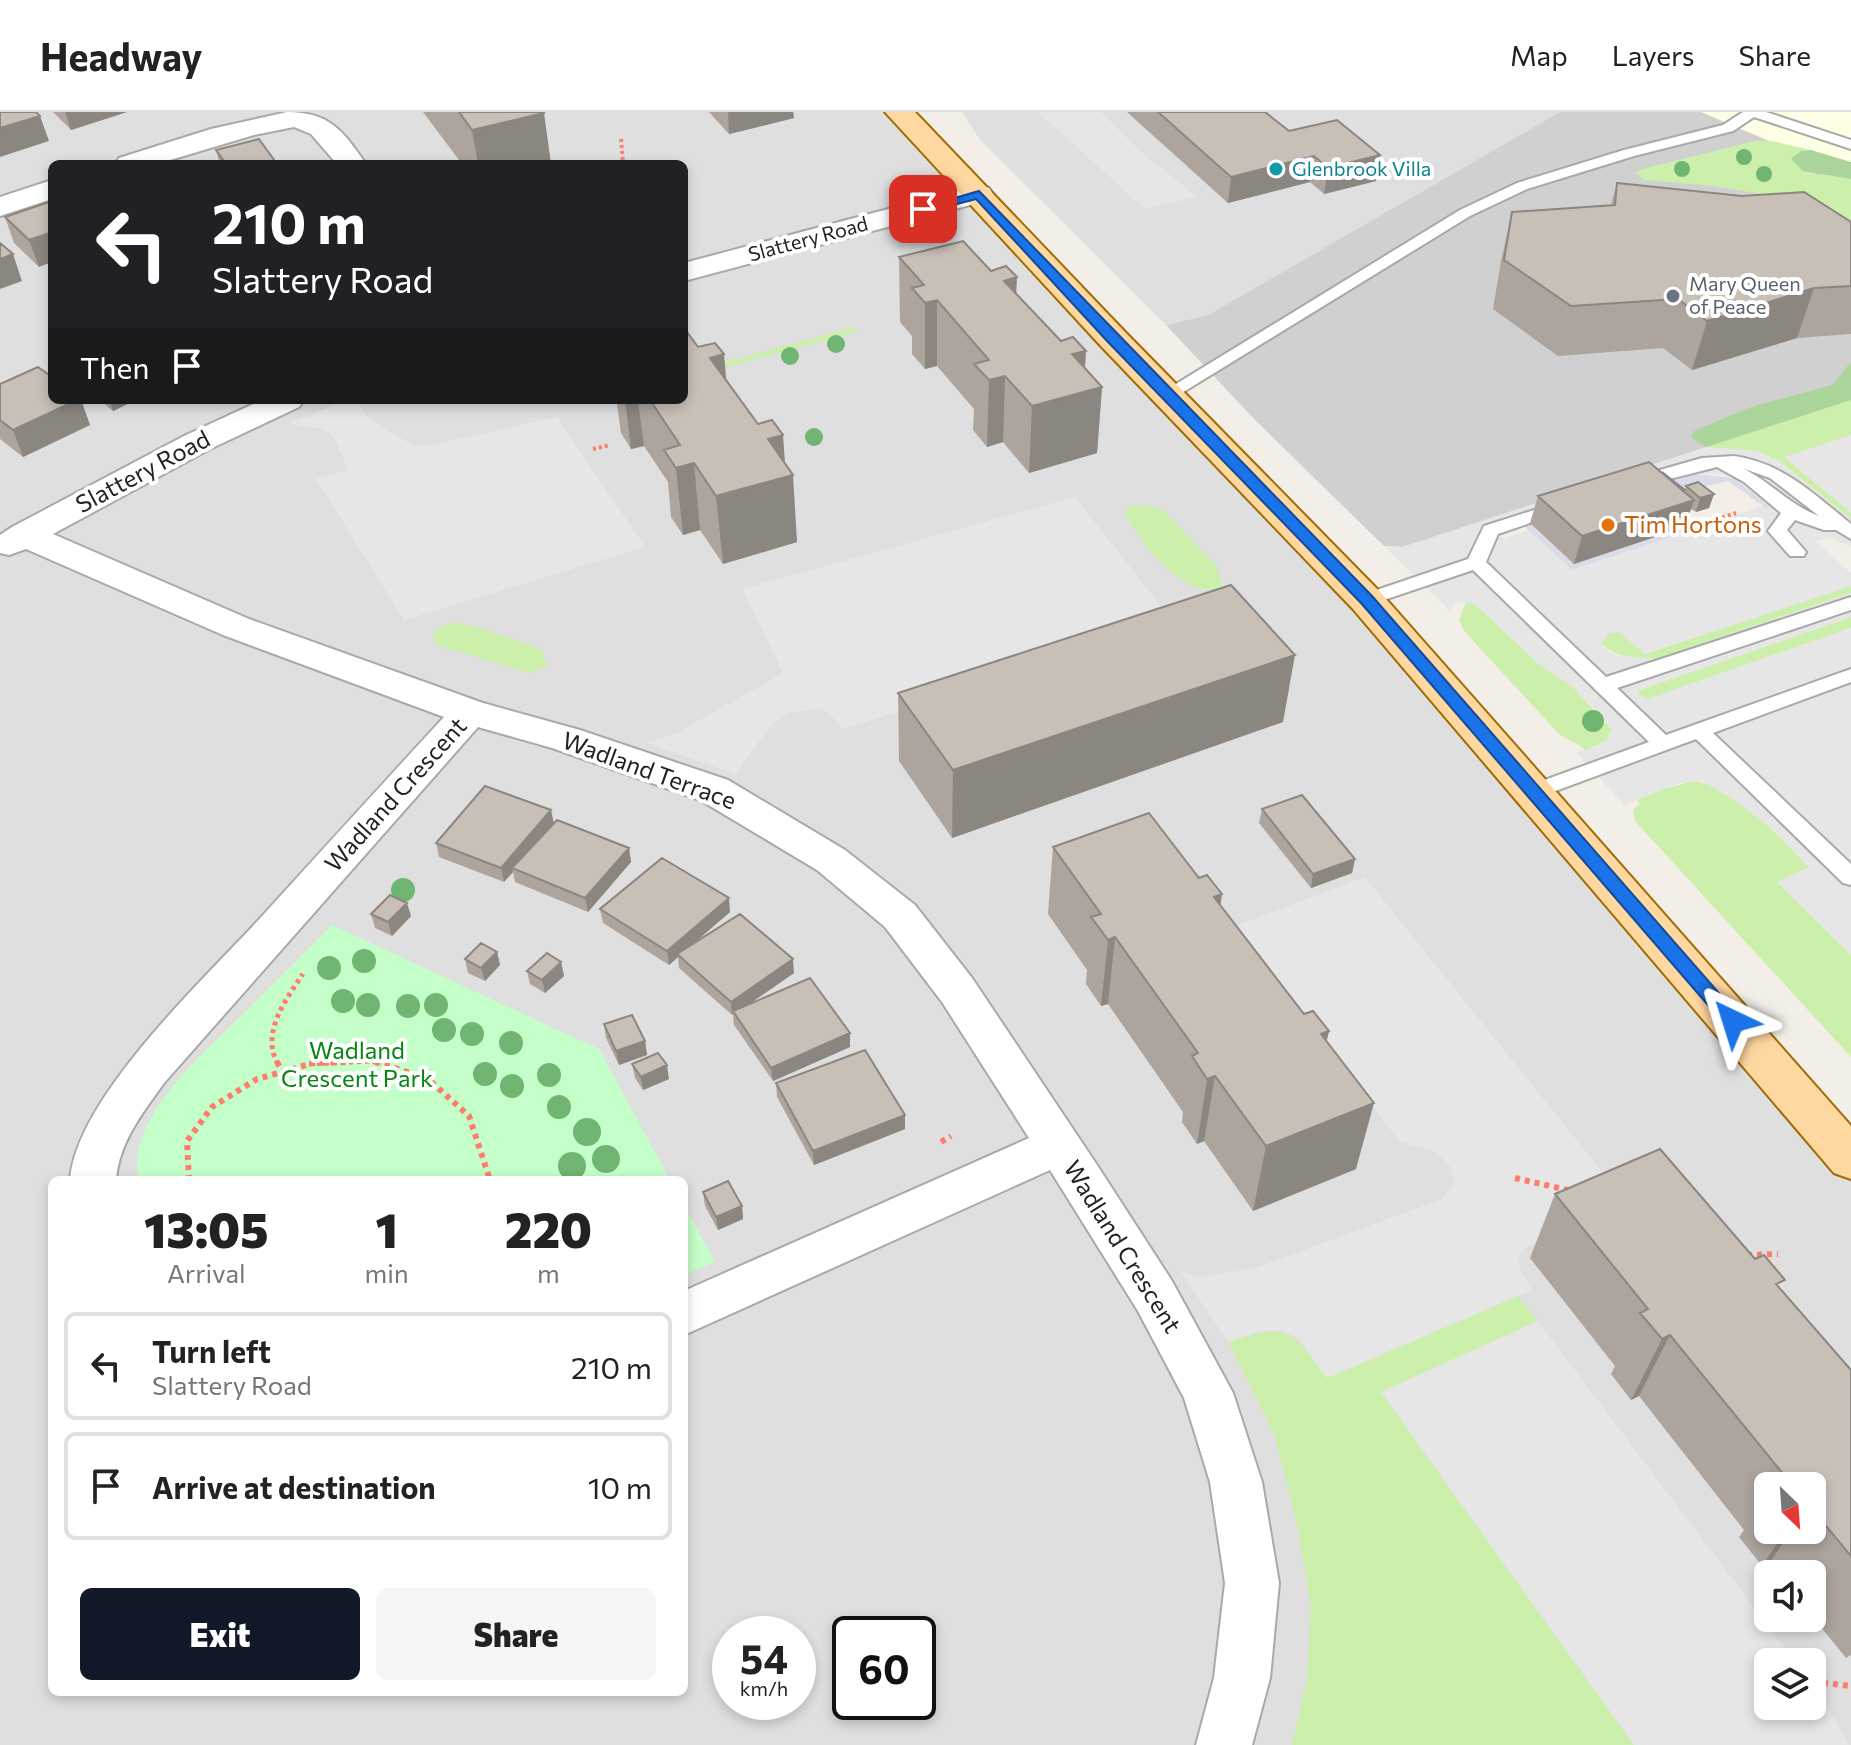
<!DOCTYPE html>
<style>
body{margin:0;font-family:Commissioner,sans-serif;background:#f6f6f6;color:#222;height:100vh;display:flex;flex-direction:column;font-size:30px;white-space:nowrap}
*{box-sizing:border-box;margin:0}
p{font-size:26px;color:#767676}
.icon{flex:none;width:44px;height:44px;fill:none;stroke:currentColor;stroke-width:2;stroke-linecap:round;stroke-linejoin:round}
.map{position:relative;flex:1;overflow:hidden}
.panel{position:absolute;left:48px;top:1064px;width:640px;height:520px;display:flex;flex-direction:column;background:#fff;border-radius:12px;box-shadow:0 4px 12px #0003}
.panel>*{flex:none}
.guide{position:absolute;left:48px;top:48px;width:640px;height:244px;border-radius:12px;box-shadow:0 4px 12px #0003;background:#202124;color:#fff;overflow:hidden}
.needle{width:52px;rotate:155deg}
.buttons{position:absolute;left:1754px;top:1360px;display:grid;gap:16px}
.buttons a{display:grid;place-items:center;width:72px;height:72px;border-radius:12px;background:#fff;box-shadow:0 4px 12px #0003;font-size:40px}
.speed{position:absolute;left:712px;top:1504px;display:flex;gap:16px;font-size:40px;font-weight:700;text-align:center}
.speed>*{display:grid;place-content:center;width:104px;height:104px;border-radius:50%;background:#fff;box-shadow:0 4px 12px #0003;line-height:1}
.speed small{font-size:20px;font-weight:400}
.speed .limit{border:4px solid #111;border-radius:12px;background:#fff;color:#111}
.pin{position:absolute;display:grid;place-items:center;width:68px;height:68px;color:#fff;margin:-34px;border-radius:16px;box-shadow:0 4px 12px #0006}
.me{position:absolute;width:88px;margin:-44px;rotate:319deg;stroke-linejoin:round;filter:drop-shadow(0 0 6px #0008)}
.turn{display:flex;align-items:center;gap:28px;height:168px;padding:0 32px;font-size:36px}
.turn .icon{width:104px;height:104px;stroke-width:2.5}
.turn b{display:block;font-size:56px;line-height:68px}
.then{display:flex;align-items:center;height:76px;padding:0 32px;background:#0003;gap:16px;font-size:30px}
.eta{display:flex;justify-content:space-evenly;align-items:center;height:136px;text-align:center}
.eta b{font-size:48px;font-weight:800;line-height:56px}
.button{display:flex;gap:16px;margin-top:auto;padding:16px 32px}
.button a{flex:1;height:92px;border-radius:12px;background:#111827;color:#fff;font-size:32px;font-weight:800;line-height:92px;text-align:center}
.button a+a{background:#f6f6f6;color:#222}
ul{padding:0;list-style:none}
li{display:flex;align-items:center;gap:24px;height:108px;margin:0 16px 12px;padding:0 16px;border:4px solid #e0e0e0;border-radius:12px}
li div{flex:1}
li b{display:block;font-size:30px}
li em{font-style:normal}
header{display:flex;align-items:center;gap:48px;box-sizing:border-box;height:112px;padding:0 40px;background:#fff;border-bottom:2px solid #e0e0e0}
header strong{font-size:38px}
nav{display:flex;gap:44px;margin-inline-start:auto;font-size:28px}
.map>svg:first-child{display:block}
</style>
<header>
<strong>Headway</strong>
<nav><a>Map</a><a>Layers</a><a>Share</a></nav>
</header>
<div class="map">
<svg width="1851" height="1633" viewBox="0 0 1851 1633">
<rect width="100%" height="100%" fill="#f3efe8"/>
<!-- residential -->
<path fill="#e0dfdf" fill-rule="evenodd" d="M0 0H899L979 82 1851 1048V1633H0ZM52 52H684V288H52ZM52 1068H684V1580H52ZM1768 1374H1812V1418H1768ZM1768 1462H1812V1506H1768ZM730 1522H798V1590H730ZM850 1522H918V1590H850ZM1768 1550H1812V1594H1768Z
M962 0H1560L1208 203 1166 213 980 28Z"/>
<!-- education -->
<path fill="#ffffe5" d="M1701 0H1851V56L1776 32Z"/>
<!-- religious -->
<path fill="#d0d0d0" d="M1560 0H1701L1776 32 1851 56V288L1403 435 1384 434 1255 308 1166 213 1208 203Z"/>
<!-- grass -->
<path fill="#ccefac" d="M1755 29H1772L1811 38 1801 39 1816 63 1831 62 1851 67V118L1780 85 1714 74 1644 68 1636 61 1642 57Z
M851 216 860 219 708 260 703 256Z
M1851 288V323L1785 346 1851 400V407L1779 349 1756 339 1706 335Z
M1144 393 1162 397 1216 453 1222 469 1219 477C1180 485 1142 431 1124 401L1131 394Z
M1851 474V481L1656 547C1635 546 1616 546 1601 531L1610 521 1619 520 1645 542Z
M1466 490 1475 492 1540 553 1573 575 1612 618 1606 629 1585 639C1579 630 1567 629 1558 621L1464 519 1459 508Z
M1851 505V516L1648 587 1639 584V578Z
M451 510 481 516 541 537 548 553 530 561 436 533 433 521Z
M1692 669C1734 674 1781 726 1809 755L1778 771 1851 843V945L1635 709 1633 698 1640 692 1635 686Z
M1518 1184 1538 1209 1381 1280 1634 1633H1292L1307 1568 1311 1495 1297 1412 1274 1322 1228 1230C1289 1210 1291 1217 1327 1266Z"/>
<!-- forest -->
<path fill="#abd59a" d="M1811 38 1851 50V67L1803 59 1791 47 1801 39Z
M1851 250V288L1706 335 1691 326 1694 319 1751 295 1832 273Z"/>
<!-- park -->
<path fill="#c4fec9" d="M332 813 599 937 670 1068H139C124 1005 209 937 248 897 276 869 304 841 332 813Z
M684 1093 715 1150 684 1163Z"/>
<!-- parking -->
<path fill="#e6e6e6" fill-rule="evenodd" d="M1038 0H1101L1137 36 1197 85 1145 97Z
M345 288H361V295L367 305 412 333 428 334 557 305 645 435 404 508 316 367 348 358 334 325 323 317 289 312Z
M1851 323V400L1784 345Z
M1706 335 1756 339 1779 349 1851 407V435L1832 426 1815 429 1851 461V474L1645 542 1619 520 1610 521 1601 531 1610 540 1622 544 1656 547 1851 481V505L1639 578V583L1648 587 1851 516V843L1777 770 1809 755 1778 722 1737 690 1704 670H1683L1624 693 1576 640 1597 635 1606 629 1612 618 1602 605 1573 575 1540 553 1475 492 1461 490 1454 493 1451 500 1384 434 1403 435ZM1696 362 1724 363 1745 373 1771 396 1763 394 1572 458 1529 418 1505 426 1498 424 1530 411Z
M1075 385 1175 512 843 617 829 601 820 596 789 601 771 613 736 662 646 631 675 622 783 561 742 477Z
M1365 765 1627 1091 1527 1135 1519 1144 1520 1159 1532 1178 1327 1266 1298 1226 1280 1219H1262L1228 1230 1181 1160 1202 1165 1255 1156 1442 1087 1455 1071 1449 1053 1435 1039 1400 1030 1235 814Z
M1538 1209 1795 1550H1768V1594H1812V1572L1850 1633H1634L1381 1280Z"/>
<!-- plaza -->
<path fill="#dcdce9" d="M1696 362 1735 366 1771 396H1766L1728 369 1702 375 1704 381 1658 374Z
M1530 411 1685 415 1690 419 1572 458 1523 413Z"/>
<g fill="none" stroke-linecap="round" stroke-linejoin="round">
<defs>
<path id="service" d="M1743 0H1766L1851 28V37L1754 5 1733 19 1634 44 1527 77 1470 104 1172 287H1160L1158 283 1460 98 1517 71 1624 38 1723 13Z
M1734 344C1783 351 1814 382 1851 412V427L1836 418H1824L1795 408 1787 418 1806 440 1804 444H1790L1768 419 1781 401 1744 370 1717 355 1638 375 1629 370 1632 366 1702 346ZM1742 356 1770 366 1819 404C1789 393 1770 369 1742 356Z
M1559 390 1565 391 1568 395 1565 399 1498 422 1486 450 1606 565 1851 485V498L1617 576 1666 623 1851 557V570L1713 621 1851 752V773L1843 771 1696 627 1542 684H1528L1525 679 1528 674 1649 630 1473 458 1366 494 1357 488 1359 484 1468 447 1484 414Z"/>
<path id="minor" d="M287 0C330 0 343 19 366 52H337L311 22 294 15 254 23 157 52H115L119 46 211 17Z
M52 68V87L0 104V85Z
M979 73 989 76 993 82 989 88 684 169V151Z
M262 288H304L299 295 208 338 53 422 249 507 483 591 580 618 728 668 845 738 915 793 972 866 1097 1053 1172 1169 1233 1281 1262 1370 1279 1471 1270 1566 1252 1633H1196L1214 1566 1225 1471 1210 1370 1184 1286 1138 1199 1050 1058 684 1223V1179L1029 1026 942 890 885 815 817 758 700 688 552 636 478 615 164 971C142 1002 119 1030 116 1068H70C76 985 208 864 264 802 324 736 384 670 444 605L223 523 26 437 9 443 0 441V423L12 415 184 324Z"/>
<path id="primary" d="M885 0H915L1125 220 1379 479 1851 1014V1067L1834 1061 1353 497 1101 234Z"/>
</defs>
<!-- service casing -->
<use href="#service" stroke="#a9a9a9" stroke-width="4"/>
<!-- minor casing -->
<use href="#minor" stroke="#a9a9a9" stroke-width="4"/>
<!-- primary casing -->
<use href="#primary" stroke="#a06c00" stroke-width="4"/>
<!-- path-far2 -->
<path stroke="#ff7d6d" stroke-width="4" stroke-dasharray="3 3" stroke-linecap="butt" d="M621 27 623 52
M593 337 610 333
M1688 417 1736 401"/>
<!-- path-far1 -->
<path stroke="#ff7d6d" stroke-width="5" stroke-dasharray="4 4" stroke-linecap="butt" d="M278 952C260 922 286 887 303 862
M309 952 372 949 381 952"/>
<!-- path -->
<path stroke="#ff7d6d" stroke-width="6" stroke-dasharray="5 5" stroke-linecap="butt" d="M277 950 281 957
M375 950 427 966 469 1004 490 1068
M941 1030 951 1024
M1515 1066 1572 1079
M189 1068 187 1029 212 995 257 967 313 951 348 950
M1747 1143 1778 1142
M1823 1571 1851 1574"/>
<!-- service -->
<use href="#service" fill="#fff" fill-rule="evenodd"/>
<!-- minor -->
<use href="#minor" fill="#fff" fill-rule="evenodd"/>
<!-- primary -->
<use href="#primary" fill="#ffd7a1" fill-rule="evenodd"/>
</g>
<!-- trees -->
<g fill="#70b571">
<circle cx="1744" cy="45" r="8"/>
<circle cx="1682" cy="57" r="8"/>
<circle cx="1764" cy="62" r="8"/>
<circle cx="836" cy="232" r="9"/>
<circle cx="790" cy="244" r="9"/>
<circle cx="814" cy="325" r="9"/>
<circle cx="1593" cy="609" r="11"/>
<circle cx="403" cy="778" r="12"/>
<circle cx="364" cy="849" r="12"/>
<circle cx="329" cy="856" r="12"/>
<circle cx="343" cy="889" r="12"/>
<circle cx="368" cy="893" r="12"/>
<circle cx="436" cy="893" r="12"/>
<circle cx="408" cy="894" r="12"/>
<circle cx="444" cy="918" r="12"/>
<circle cx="472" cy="922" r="12"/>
<circle cx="511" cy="931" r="12"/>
<circle cx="485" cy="962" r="12"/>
<circle cx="549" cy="963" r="12"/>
<circle cx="512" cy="974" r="12"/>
<circle cx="559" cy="995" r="12"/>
<circle cx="587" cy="1020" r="14"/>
<circle cx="606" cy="1047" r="14"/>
<circle cx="572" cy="1054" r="14"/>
</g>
<!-- wall -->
<path fill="#aca49d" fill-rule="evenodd" d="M53 0H127L71 18Z
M423 0H543L551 52H462Z
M709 0H793L794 6 729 22Z
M1127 0H1265L1289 19 1380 43 1376 69 1324 82 1310 70 1228 91Z
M216 38 277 52H220Z
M1617 71 1851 110V222L1797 226 1692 258 1663 236 1558 244 1493 197 1501 149 1512 100 1611 93Z
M52 89 39 155 14 131 5 105Z
M899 145 991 159 1016 181 1061 229 1086 239 1085 256 1102 275 1097 341 1029 361 1003 330 987 335 973 318 974 297 937 254 925 257 912 242V224L900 210Z
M698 235 726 268 785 351 797 430 723 452 700 418 683 423 671 405 668 370 644 334 631 337 621 321 617 292 615 288H684Z
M0 272 52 288H81L90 313 23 345 0 327Z
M100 288H136L113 299Z
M1686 374 1714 382 1709 396 1696 400 1691 397 1685 415 1574 452 1530 411 1538 384 1685 378Z
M898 581 1283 610 952 726 899 649Z
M1262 697 1355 747 1352 761 1311 776 1259 711Z
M554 711 629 736 631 750 588 800 515 770 513 760 504 770 439 745 436 731Z
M1053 735 1199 766 1222 782 1220 793 1304 902 1329 919 1326 930 1356 1057 1253 1099 1204 1029 1197 1032 1182 1010 1183 1000 1108 892 1101 894 1086 872 1087 858 1048 802Z
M600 797 730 800 692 833 794 861 749 892 850 935 773 969 734 913 733 903H732L679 856 678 845 669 853 603 811Z
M371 802 411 804 392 824 375 816Z
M497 840 500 853 485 869 468 861 465 847Z
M561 850 564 864 545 881 530 872 527 859Z
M604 912 645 929 647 943 619 953 606 926Z
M632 952 669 967 643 978 635 966Z
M776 971 905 1003V1017L814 1053 777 985Z
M703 1080 742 1094 743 1107 718 1118 705 1094Z
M1555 1082 1780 1177 1851 1258V1543L1846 1546 1812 1504V1462H1779L1770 1450 1762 1454 1739 1425 1744 1418 1639 1284 1631 1288 1611 1262 1615 1254 1530 1146ZM1768 1374H1812V1418H1768Z"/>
<!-- shaded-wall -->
<path fill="#8c8680" d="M65 0H127L71 18Z
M728 0H793L794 6 729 22Z
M544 1 551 52H478L472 18Z
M40 4 49 29 0 45V16Z
M1380 43 1376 69 1324 82 1328 56Z
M1314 44 1310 70 1228 91 1231 65Z
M52 120V150L39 155 29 128Z
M13 142 22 169 0 177V147Z
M1017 165 1014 231 1004 169Z
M1814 176 1797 226 1692 258 1707 209Z
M937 188V254L925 257V191Z
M1086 239 1083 280 1102 275 1097 341 1029 361 1032 294 1072 242Z
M724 242 730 309 710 246Z
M1005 264 1003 330 987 335 989 268Z
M77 288H81L90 313 23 345 13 318Z
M110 288H136L113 299Z
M625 288H638L644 334 631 337Z
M783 323 786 365 793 363 797 430 723 452 716 384 768 327Z
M694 351 700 418 683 423 676 356Z
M1685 378 1680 392 1694 388 1685 415 1574 452 1582 424Z
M1714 382 1709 396 1696 400 1700 386Z
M1295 543 1283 610 952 726 953 658Z
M551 698 554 712 512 756 513 760 504 770 501 756Z
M629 736 631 750 588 800 585 786Z
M1355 747 1352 761 1311 776 1313 762Z
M1222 782 1212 849 1214 785Z
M729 786 730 800 679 844 677 842 678 845 669 853 667 839Z
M407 791 411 804 392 824 388 810Z
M1115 825 1108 892 1101 894 1108 828Z
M497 840 500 853 485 869 481 856Z
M793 847 794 861 735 902 733 899 732 903 731 890Z
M561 850 564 864 545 881 542 868Z
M1329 919 1314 985 1321 922Z
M850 921V935L773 969 771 956Z
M645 929 647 943 619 953 616 939Z
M667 953 669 967 643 978 641 965Z
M1215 964 1204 1029 1197 1032 1207 967Z
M1374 991 1356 1057 1253 1099 1266 1034Z
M905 1003V1017L814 1053 813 1039Z
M742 1094 743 1107 718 1118 716 1105Z
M1670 1223 1639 1284 1631 1288 1662 1227Z
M1786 1418H1792L1770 1450 1762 1454Z"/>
<!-- building -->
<path fill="#c8bfb7" stroke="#8c8680" stroke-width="2" d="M0 0H36L40 4 0 16Z
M459 0H543L544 1 472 18Z
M1158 0H1265L1289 19 1337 8 1380 43 1328 56 1314 44 1231 65Z
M259 27 277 52H226L216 38Z
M1617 71 1742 84 1804 80 1851 110V174L1814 176 1707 209 1678 187 1571 194 1504 148 1512 100 1615 93Z
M52 89V120L29 128 5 105Z
M963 129 991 159 1006 154 1017 165 1004 169 1061 229 1073 225 1086 239 1072 242 1102 275 1032 294 1005 264 989 268 974 252 989 248 937 188 925 191 918 183 912 176 924 173 899 145Z
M0 131 13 142 0 147Z
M684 216 698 235 715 231 724 242 710 246 758 312 772 308 783 323 768 327 793 363 716 384 694 351 676 356 664 338 680 333 650 288H684Z
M38 255 52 265V288H77L13 318 0 308V272Z
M1649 350 1694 388 1582 424 1538 384Z
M1662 360 1685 378 1683 379Z
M1698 370 1714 382 1700 386 1686 374Z
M1231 473 1295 543 953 658 898 581Z
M485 674 551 698 501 756 436 731Z
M1302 683 1355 747 1313 762 1262 697Z
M1149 701 1199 766 1207 763 1214 772 1222 782 1214 785 1304 902 1313 899 1329 919 1321 922 1374 991 1266 1034 1215 964 1207 967 1192 944 1198 941 1115 825 1108 828 1097 813 1091 805 1101 802 1053 735Z
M557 708 629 736 585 786 512 756Z
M662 746 729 786 667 839 600 797Z
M390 783 407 791 388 810 371 802Z
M740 802 793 847 731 890 677 842Z
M481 831 497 840 481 856 465 847Z
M547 841 561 850 542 868 527 859Z
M810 866 850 921 771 956 733 899Z
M632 903 645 929 616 939 604 912Z
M865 938 905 1003 813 1039 776 971Z
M658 941 667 953 641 965 632 952Z
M1660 1037 1755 1147 1764 1143 1785 1168 1776 1172 1851 1258V1444L1812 1397V1374H1782L1776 1367 1784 1363 1670 1223 1662 1227 1640 1201 1648 1197 1555 1082Z
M728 1069 742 1094 716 1105 703 1080Z"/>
<!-- route -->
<path fill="#1a73e8" stroke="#114b97" stroke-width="2" d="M979 79 1372 484 1739 904 1742 909 1739 914H1726L1361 491 1108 230 976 87 923 101 917 97Z"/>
<!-- markers -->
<circle fill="#0f9aa8" stroke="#fff" stroke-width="3" cx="1276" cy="57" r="8"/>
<circle fill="#6b7280" stroke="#fff" stroke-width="3" cx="1673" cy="184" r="8"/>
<circle fill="#e8710a" stroke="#fff" stroke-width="3" cx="1608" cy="413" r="8"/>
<g text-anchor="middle" stroke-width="8" stroke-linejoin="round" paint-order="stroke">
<!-- far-culture labels -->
<g font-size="20" fill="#0d838f" stroke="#fff" text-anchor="start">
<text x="1292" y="64">Glenbrook Villa</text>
</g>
<!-- far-street labels -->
<g font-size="20" fill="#222" stroke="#fff">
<text transform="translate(808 127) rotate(-15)" y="7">Slattery Road</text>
</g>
<!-- far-worship labels -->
<g font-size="20" fill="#5b616d" stroke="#fff" text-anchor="start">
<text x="1689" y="179">Mary Queen<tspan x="1689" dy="23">of Peace</tspan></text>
</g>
<!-- street labels -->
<g font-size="24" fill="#222" stroke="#fff">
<text transform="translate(143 360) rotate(-28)" y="8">Slattery Road</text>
<text transform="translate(649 659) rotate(20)" y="8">Wadland Terrace</text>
<text transform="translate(396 683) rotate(-48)" y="8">Wadland Crescent</text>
<text transform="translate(1122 1135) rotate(58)" y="8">Wadland Crescent</text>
</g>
<!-- food labels -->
<g font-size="24" fill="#c56008" stroke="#fff" text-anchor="start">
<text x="1624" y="421">Tim Hortons</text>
</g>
<!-- park labels -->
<g font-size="24" fill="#048610" stroke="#fff">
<text x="357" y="947">Wadland<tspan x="357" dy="28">Crescent Park</tspan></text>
</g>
</g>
</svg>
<div class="buttons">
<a><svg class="needle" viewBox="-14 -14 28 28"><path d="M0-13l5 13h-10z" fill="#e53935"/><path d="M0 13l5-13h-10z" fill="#767676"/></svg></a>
<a><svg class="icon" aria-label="sound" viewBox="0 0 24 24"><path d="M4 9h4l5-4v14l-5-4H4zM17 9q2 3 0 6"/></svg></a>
<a><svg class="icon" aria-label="layers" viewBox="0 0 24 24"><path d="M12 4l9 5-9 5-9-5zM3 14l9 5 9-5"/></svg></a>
</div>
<div class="speed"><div>54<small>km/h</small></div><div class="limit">60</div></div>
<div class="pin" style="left:923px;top:97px;background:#d93025"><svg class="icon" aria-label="arrive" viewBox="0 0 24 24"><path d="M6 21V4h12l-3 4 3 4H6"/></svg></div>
<svg class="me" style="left:1733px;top:909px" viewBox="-20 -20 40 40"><path d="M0-17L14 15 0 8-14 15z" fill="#1a73e8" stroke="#fff" stroke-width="4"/></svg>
<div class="guide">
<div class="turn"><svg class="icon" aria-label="left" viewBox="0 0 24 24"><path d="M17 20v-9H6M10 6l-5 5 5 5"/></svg><div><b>210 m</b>Slattery Road</div></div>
<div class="then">Then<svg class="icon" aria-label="arrive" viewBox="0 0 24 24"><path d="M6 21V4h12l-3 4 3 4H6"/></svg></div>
</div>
<section class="panel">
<div class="eta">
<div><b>13:05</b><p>Arrival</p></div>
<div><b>1</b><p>min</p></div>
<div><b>220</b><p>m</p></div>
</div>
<ul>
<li><svg class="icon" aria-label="left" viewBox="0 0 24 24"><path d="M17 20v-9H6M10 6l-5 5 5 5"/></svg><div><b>Turn left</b><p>Slattery Road</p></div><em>210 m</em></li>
<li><svg class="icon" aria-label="arrive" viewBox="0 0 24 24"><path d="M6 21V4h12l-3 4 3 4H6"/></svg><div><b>Arrive at destination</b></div><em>10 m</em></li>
</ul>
<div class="button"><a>Exit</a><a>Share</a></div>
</section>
</div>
